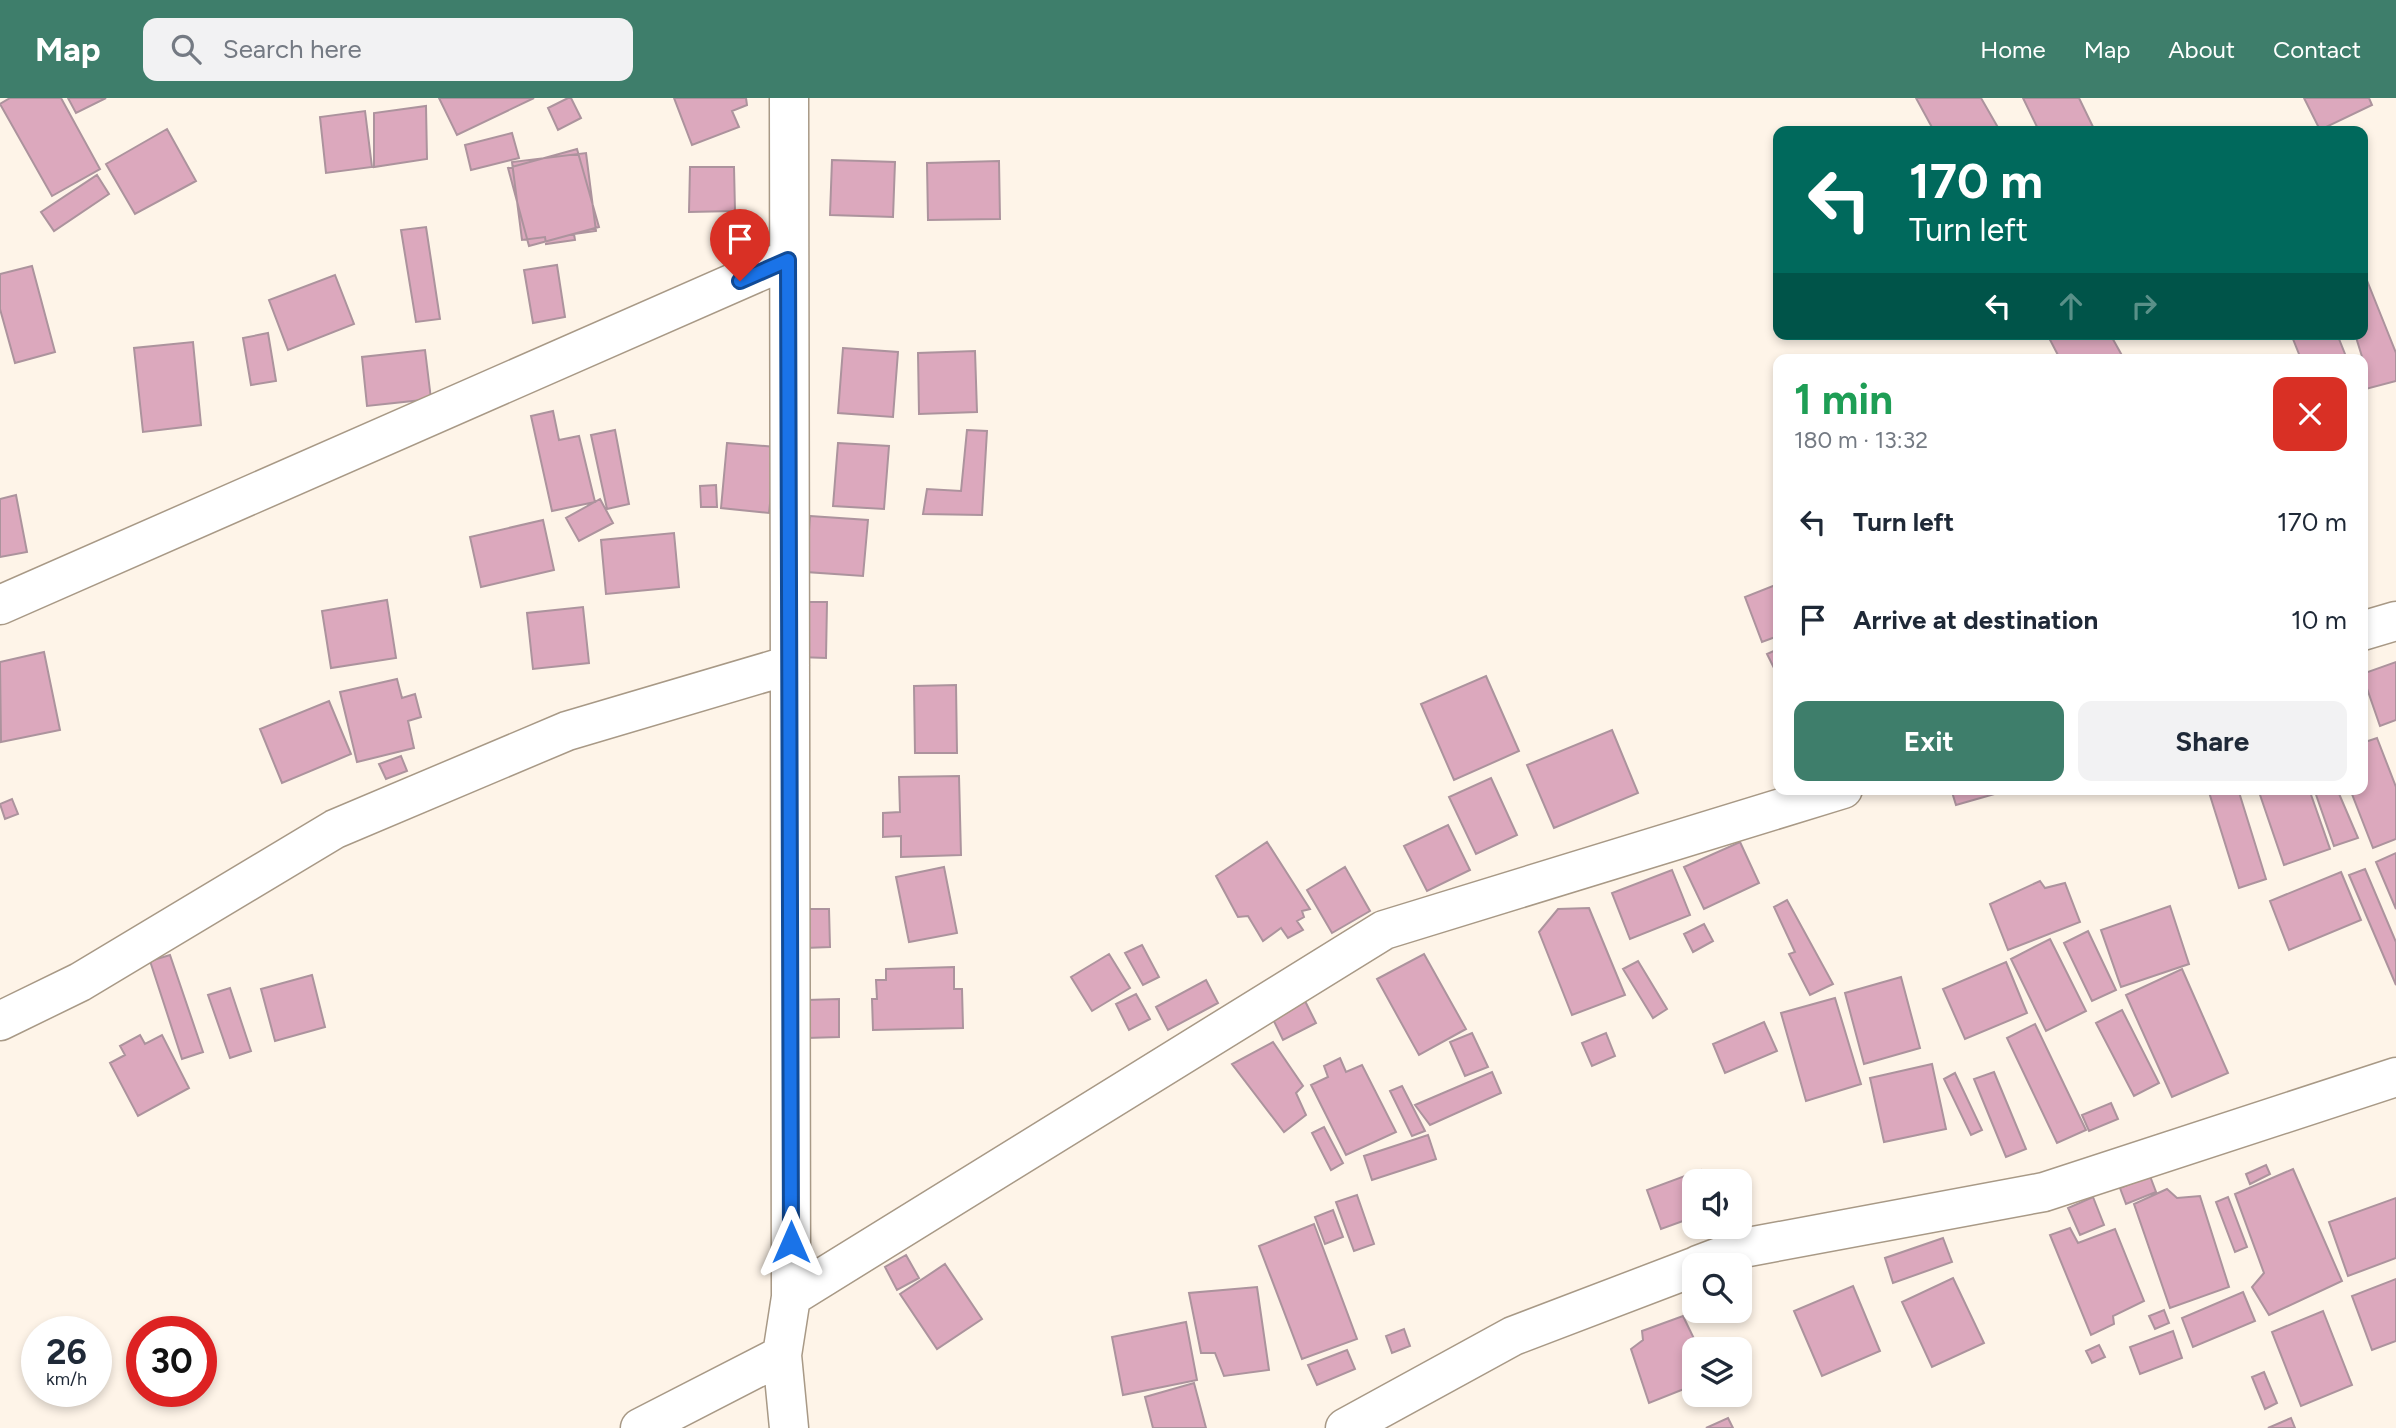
<!DOCTYPE html>
<meta charset="utf-8">
<style>
body{margin:0;font-family:Figtree,sans-serif;background:#f2f2f3;color:#1f2937;height:100vh;display:flex;flex-direction:column;font-size:26px;white-space:nowrap}
*{box-sizing:border-box;margin:0}
p{font-size:23px;color:#747a83}
.icon{flex:none;width:38px;height:38px;fill:none;stroke:currentColor;stroke-width:2;stroke-linecap:round;stroke-linejoin:round}
.map{position:relative;flex:1;overflow:hidden}
.panel{position:absolute;left:1773px;top:256px;width:595px;height:441px;display:flex;flex-direction:column;background:#fff;border-radius:14px;box-shadow:0 4px 10px #0003}
.panel>*{flex:none}
.hud{position:absolute;left:1773px;top:28px;width:595px;height:214px;border-radius:14px;box-shadow:0 4px 10px #0003;background:#00695c;color:#fff;overflow:hidden}
.tools{position:absolute;left:1682px;top:1071px;display:grid;gap:14px}
.tools a{display:grid;place-items:center;width:70px;height:70px;border-radius:14px;background:#fff;box-shadow:0 4px 10px #0003;font-size:35px}
.speed{position:absolute;left:21px;top:1218px;display:flex;gap:14px;font-size:35px;font-weight:700;text-align:center}
.speed>*{display:grid;place-content:center;width:91px;height:91px;border-radius:50%;background:#fff;box-shadow:0 4px 10px #0003;line-height:1}
.speed small{font-size:18px;font-weight:400}
.speed .limit{border:10px solid #d22;background:#fff;color:#111}
.pin{position:absolute;display:grid;place-items:center;width:60px;height:60px;color:#fff;margin:-72px -30px;border-radius:50% 50% 50% 0;rotate:-45deg;box-shadow:0 0 7px #0007}
.pin .icon{rotate:45deg}
.me{position:absolute;width:77px;margin:-38px;rotate:0deg;stroke-linejoin:round;filter:drop-shadow(0 0 5px #0008)}
.turn{display:flex;align-items:center;gap:24px;height:147px;padding:0 21px;font-size:32px}
.turn .icon{width:91px;height:91px;stroke-width:2.5}
.turn b{display:block;font-size:49px;line-height:60px}
.lanes{display:flex;align-items:center;height:66px;padding:0 21px;background:#0003;justify-content:center;gap:35px;direction:ltr}
.lanes .off{opacity:.35}
.round{display:grid;place-items:center;flex:none;width:74px;height:74px;border-radius:14px;background:#f2f2f3}
.head{display:flex;align-items:center;justify-content:space-between;height:119px;padding:0 21px}
h1{font-size:42px;font-weight:700;line-height:52px;color:#1e9e55}
.cta{display:flex;gap:14px;margin-top:auto;padding:14px 21px}
.cta a{flex:1;height:80px;border-radius:14px;background:#3e7e6b;color:#fff;font-size:28px;font-weight:700;line-height:80px;text-align:center}
.cta a+a{background:#f2f2f3;color:#1f2937}
ul{padding:0;list-style:none}
li{display:flex;align-items:center;gap:21px;height:98px;padding:0 21px}
li div{flex:1}
li b{display:block;font-size:26px}
li em{font-style:normal}
header{display:flex;align-items:center;gap:42px;box-sizing:border-box;height:98px;padding:0 35px;background:#3e7e6b;color:#fff}
header strong{font-size:33px}
nav{display:flex;gap:38px;margin-inline-start:auto;font-size:24px}
.search{width:490px;height:63px;background:#f2f2f3;display:flex;align-items:center;gap:18px;box-sizing:border-box;padding:0 24px;border-radius:14px;color:#747a83;font-size:26px}
.map>svg:first-child{display:block}
</style>
<header>
<strong>Map</strong>
<div class="search"><svg class="icon" aria-label="search" viewBox="0 0 24 24"><circle cx="10" cy="10" r="6"/><path d="M15 15l6 6"/></svg>Search here</div>
<nav><a>Home</a><a>Map</a><a>About</a><a>Contact</a></nav>
</header>
<div class="map">
<svg width="2396" height="1330" viewBox="0 0 2396 1330">
<rect width="100%" height="100%" fill="#fef4e8"/>
<!-- building -->
<path fill="#dca8bd" stroke="#ac939d" stroke-width="2" d="M10 0H61L100 71 52 98 0 6Z
M68 0H106L76 15Z
M439 0H534L457 37Z
M568 0H571L581 20 558 32 548 10Z
M674 0H746L747 7 732 13 739 29 692 47Z
M1916 0H1981L2000 33H1934Z
M2023 0H2079L2095 33H2039Z
M2304 0H2369L2372 7 2320 32Z
M426 8 427 61 374 69V15Z
M365 13 372 69 326 75 320 19Z
M167 31 196 83 135 116 106 66Z
M512 35 519 60 471 72 465 47Z
M577 51 599 129 529 148 508 70Z
M586 55 596 133 574 136 575 142 546 146 545 139 522 142 512 64Z
M832 62 895 64 893 119 830 117Z
M999 63 1000 121 928 122 927 65Z
M690 69H734L735 113 689 114Z
M97 77 109 96 54 133 41 114Z
M426 129 440 221 416 224 401 132Z
M557 167 565 219 533 225 524 172Z
M32 168 55 254 15 265 0 211V176Z
M2362 170 2396 255V283L2362 292 2364 265 2355 236H2362Z
M335 177 354 226 288 252 269 202Z
M268 235 276 283 251 287 243 240Z
M2047 236H2110L2124 261H2060Z
M2291 236H2337L2347 261H2301Z
M193 244 201 327 143 334 134 250Z
M843 250 898 254 893 319 838 315Z
M425 252 431 301 367 308 362 259Z
M975 253 977 314 919 316 918 255Z
M553 313 559 342 579 338 595 404 552 413 531 318Z
M615 332 629 406 607 411 591 337Z
M967 332 987 333 982 417 923 416 927 391 961 393Z
M727 345 776 349 769 415 721 410Z
M838 345 889 348 884 411 833 408Z
M716 387 717 409H701L700 388Z
M16 397 27 454 0 459V401Z
M600 401 613 425 579 443 566 420Z
M810 418 868 422 863 478 806 474Z
M543 422 554 472 481 489 470 439Z
M674 435 679 489 606 496 601 442Z
M1778 486V538L1762 544 1745 499Z
M387 502 396 560 331 570 322 513Z
M800 504H827L826 560 799 559Z
M583 509 589 565 533 571 527 515Z
M1778 551V578L1767 556Z
M44 554 60 632 1 644 0 564Z
M2396 564V622L2380 628 2362 576Z
M1486 578 1519 653 1454 682 1421 606Z
M397 581 402 600 415 596 421 619 408 623 414 650 357 664 340 594Z
M956 587 957 655H915L914 588Z
M329 603 351 656 282 685 260 631Z
M1612 632 1638 695 1554 730 1527 667Z
M2377 640 2396 689V741L2373 750 2350 691H2362V645Z
M401 658 407 673 386 681 379 666Z
M959 678 961 757 901 759V738L883 739V715L900 714 899 679Z
M1491 680 1517 737 1476 756 1449 699Z
M1951 691H2012L1956 707Z
M2208 691H2238L2266 781 2239 790Z
M2258 691H2309L2330 751 2284 767Z
M2314 691H2337L2358 740 2334 748Z
M12 701 18 716 5 721 0 706Z
M1448 727 1470 772 1427 793 1404 748Z
M1267 744 1310 811 1302 813 1304 819 1297 823 1303 832 1288 840 1281 830 1263 843 1248 818 1238 819 1216 778Z
M1740 744 1759 785 1704 811 1684 769Z
M2396 755V811L2376 764Z
M944 769 957 835 909 844 896 779Z
M1345 769 1370 813 1332 835 1307 792Z
M2365 771 2396 844V887L2349 777Z
M1672 772 1690 817 1630 841 1612 795Z
M2341 774 2361 822 2289 852 2270 803Z
M2040 783 2045 790 2065 785 2080 824 2008 852 1990 806Z
M1787 802 1833 886 1810 897 1789 856 1795 854 1774 809Z
M2170 808 2189 866 2121 889 2101 832Z
M1589 810 1625 897 1572 917 1539 834 1558 811Z
M805 811H829L830 849 805 850Z
M1704 826 1713 843 1693 854 1684 836Z
M2088 833 2116 892 2092 903 2064 845Z
M2050 841 2086 913 2046 933 2011 861Z
M1142 847 1159 879 1143 887 1125 855Z
M1109 856 1130 890 1092 913 1071 879Z
M1424 856 1466 931 1419 957 1377 881Z
M170 857 203 954 182 961 150 863Z
M1638 863 1667 911 1653 920 1623 871Z
M2006 864 2027 915 1965 941 1943 891Z
M954 869V891H962L963 930 873 932 872 901H877L876 882H886V871Z
M2182 871 2228 975 2172 999 2126 897Z
M312 877 325 929 275 943 261 891Z
M1901 879 1920 950 1864 966 1845 895Z
M1206 882 1218 905 1168 932 1156 909Z
M230 890 251 953 230 960 208 897Z
M1136 896 1150 921 1129 932 1116 906Z
M1303 899 1316 925 1283 942 1270 915Z
M1835 900 1861 986 1806 1003 1781 915Z
M839 901V939L807 940V902Z
M2122 912 2159 985 2134 998 2096 925Z
M1764 924 1777 953 1725 975 1713 946Z
M2035 926 2086 1032 2057 1045 2007 940Z
M1472 935 1488 969 1465 978 1450 944Z
M1606 935 1615 958 1592 968 1582 945Z
M140 937 145 946 162 937 189 990 138 1018 110 965 125 957 120 948Z
M1273 944 1303 988 1296 995 1306 1017 1284 1034 1232 966Z
M1340 960 1346 974 1362 967 1396 1034 1346 1057 1311 987 1328 979 1324 968Z
M1932 966 1946 1031 1884 1044 1870 980Z
M1492 974 1501 995 1430 1027 1415 1007Z
M1994 974 2026 1051 2006 1059 1974 981Z
M1955 975 1982 1032 1971 1037 1944 981Z
M1402 988 1425 1033 1412 1038 1390 993Z
M2111 1005 2118 1021 2089 1033 2082 1017Z
M1324 1029 1343 1065 1331 1072 1312 1035Z
M1428 1037 1436 1061 1372 1082 1364 1058Z
M2266 1067 2270 1076 2250 1086 2246 1076Z
M2293 1071 2342 1183 2269 1217 2252 1189 2264 1175 2235 1096Z
M1701 1072 1705 1083H1694V1119L1661 1131 1647 1092Z
M2150 1078 2156 1094 2126 1106 2120 1090Z
M2167 1091 2177 1100 2200 1098 2229 1189 2170 1210 2134 1106Z
M1357 1097 1374 1146 1354 1153 1336 1104Z
M2093 1099 2104 1127 2080 1137 2068 1110Z
M2228 1099 2247 1149 2235 1154 2216 1104Z
M2396 1100V1160L2348 1178 2329 1124Z
M1333 1112 1343 1139 1325 1146 1315 1119Z
M1314 1126 1357 1241 1302 1261 1259 1148Z
M2070 1130 2078 1145 2115 1131 2144 1203 2113 1218 2114 1226 2091 1237 2050 1137Z
M1943 1140 1952 1164 1893 1185 1885 1160Z
M906 1157 919 1180 897 1192 885 1169Z
M945 1166 982 1221 937 1251 900 1196Z
M1953 1180 1984 1245 1932 1269 1902 1204Z
M2396 1181V1243L2372 1252 2352 1198Z
M1853 1188 1880 1253 1822 1278 1794 1213Z
M1257 1189 1269 1272 1224 1278 1215 1255H1201L1189 1195Z
M2243 1194 2255 1223 2193 1249 2182 1220Z
M2164 1212 2169 1225 2155 1231 2149 1218Z
M2323 1213 2352 1287 2301 1308 2272 1234Z
M1683 1218 1699 1251H1694V1287L1649 1305 1631 1251 1643 1242 1642 1233Z
M1186 1224 1197 1282 1123 1297 1112 1239Z
M1404 1231 1410 1248 1392 1255 1386 1238Z
M2173 1233 2182 1260 2140 1276 2130 1249Z
M2099 1247 2105 1259 2092 1265 2086 1253Z
M1347 1252 1355 1271 1317 1287 1308 1267Z
M2264 1274 2277 1305 2265 1311 2252 1279Z
M1194 1285 1206 1330H1153L1145 1299Z
M1728 1320 1733 1330H1706Z
M2291 1320 2295 1330H2268Z"/>
<g fill="none" stroke-linecap="round" stroke-linejoin="round">
<defs>
<path id="minor" d="M789 0 791 1199 782 1257 789 1330
M0 507 788 161
M2362 533 2396 523
M0 923 80 884 335 731 567 633 790 567
M1698 1167 1743 1150 2044 1094 2396 979
M791 1199 1384 832 1843 691
M640 1330 782 1257
M1345 1330 1513 1238 1694 1169"/>
</defs>
<!-- minor casing -->
<use href="#minor" stroke="#a89986" stroke-width="41"/>
<!-- minor -->
<use href="#minor" stroke="#fff" stroke-width="38"/>
</g>
<g fill="none" stroke-linecap="round" stroke-linejoin="round">
<defs>
<path id="route" d="M740 183 788 162 791 1144"/>
</defs>
<!-- route casing -->
<use href="#route" stroke="#114b97" stroke-width="18"/>
<!-- route -->
<use href="#route" stroke="#1a73e8" stroke-width="12"/>
</g>
</svg>
<div class="tools">
<a><svg class="icon" aria-label="sound" viewBox="0 0 24 24"><path d="M4 9h4l5-4v14l-5-4H4zM17 9q2 3 0 6"/></svg></a>
<a><svg class="icon" aria-label="search" viewBox="0 0 24 24"><circle cx="10" cy="10" r="6"/><path d="M15 15l6 6"/></svg></a>
<a><svg class="icon" aria-label="layers" viewBox="0 0 24 24"><path d="M12 4l9 5-9 5-9-5zM3 14l9 5 9-5"/></svg></a>
</div>
<div class="speed"><div>26<small>km/h</small></div><div class="limit">30</div></div>
<div class="pin" style="left:740px;top:183px;background:#d93025"><svg class="icon" aria-label="arrive" viewBox="0 0 24 24"><path d="M6 21V4h12l-3 4 3 4H6"/></svg></div>
<svg class="me" style="left:791px;top:1144px" viewBox="-20 -20 40 40"><path d="M0-17L14 15 0 8-14 15z" fill="#1a73e8" stroke="#fff" stroke-width="4"/></svg>
<div class="hud">
<div class="turn"><svg class="icon" aria-label="left" viewBox="0 0 24 24"><path d="M17 20v-9H6M10 6l-5 5 5 5"/></svg><div><b>170 m</b>Turn left</div></div>
<div class="lanes"><svg class="icon" aria-label="left" viewBox="0 0 24 24"><path d="M17 20v-9H6M10 6l-5 5 5 5"/></svg><svg class="icon off" aria-label="ahead" viewBox="0 0 24 24"><path d="M12 20V5M6 11l6-6 6 6"/></svg><svg class="icon off" aria-label="right" viewBox="0 0 24 24"><path d="M7 20v-9h11M14 6l5 5-5 5"/></svg></div>
</div>
<section class="panel">
<div class="head"><div><h1>1 min</h1><p>180 m · 13:32</p></div><a class="round" style="background:#d93025;color:#fff"><svg class="icon" aria-label="close" viewBox="0 0 24 24"><path d="M6 6l12 12M18 6L6 18"/></svg></a></div>
<ul>
<li><svg class="icon" aria-label="left" viewBox="0 0 24 24"><path d="M17 20v-9H6M10 6l-5 5 5 5"/></svg><div><b>Turn left</b></div><em>170 m</em></li>
<li><svg class="icon" aria-label="arrive" viewBox="0 0 24 24"><path d="M6 21V4h12l-3 4 3 4H6"/></svg><div><b>Arrive at destination</b></div><em>10 m</em></li>
</ul>
<div class="cta"><a>Exit</a><a>Share</a></div>
</section>
</div>
